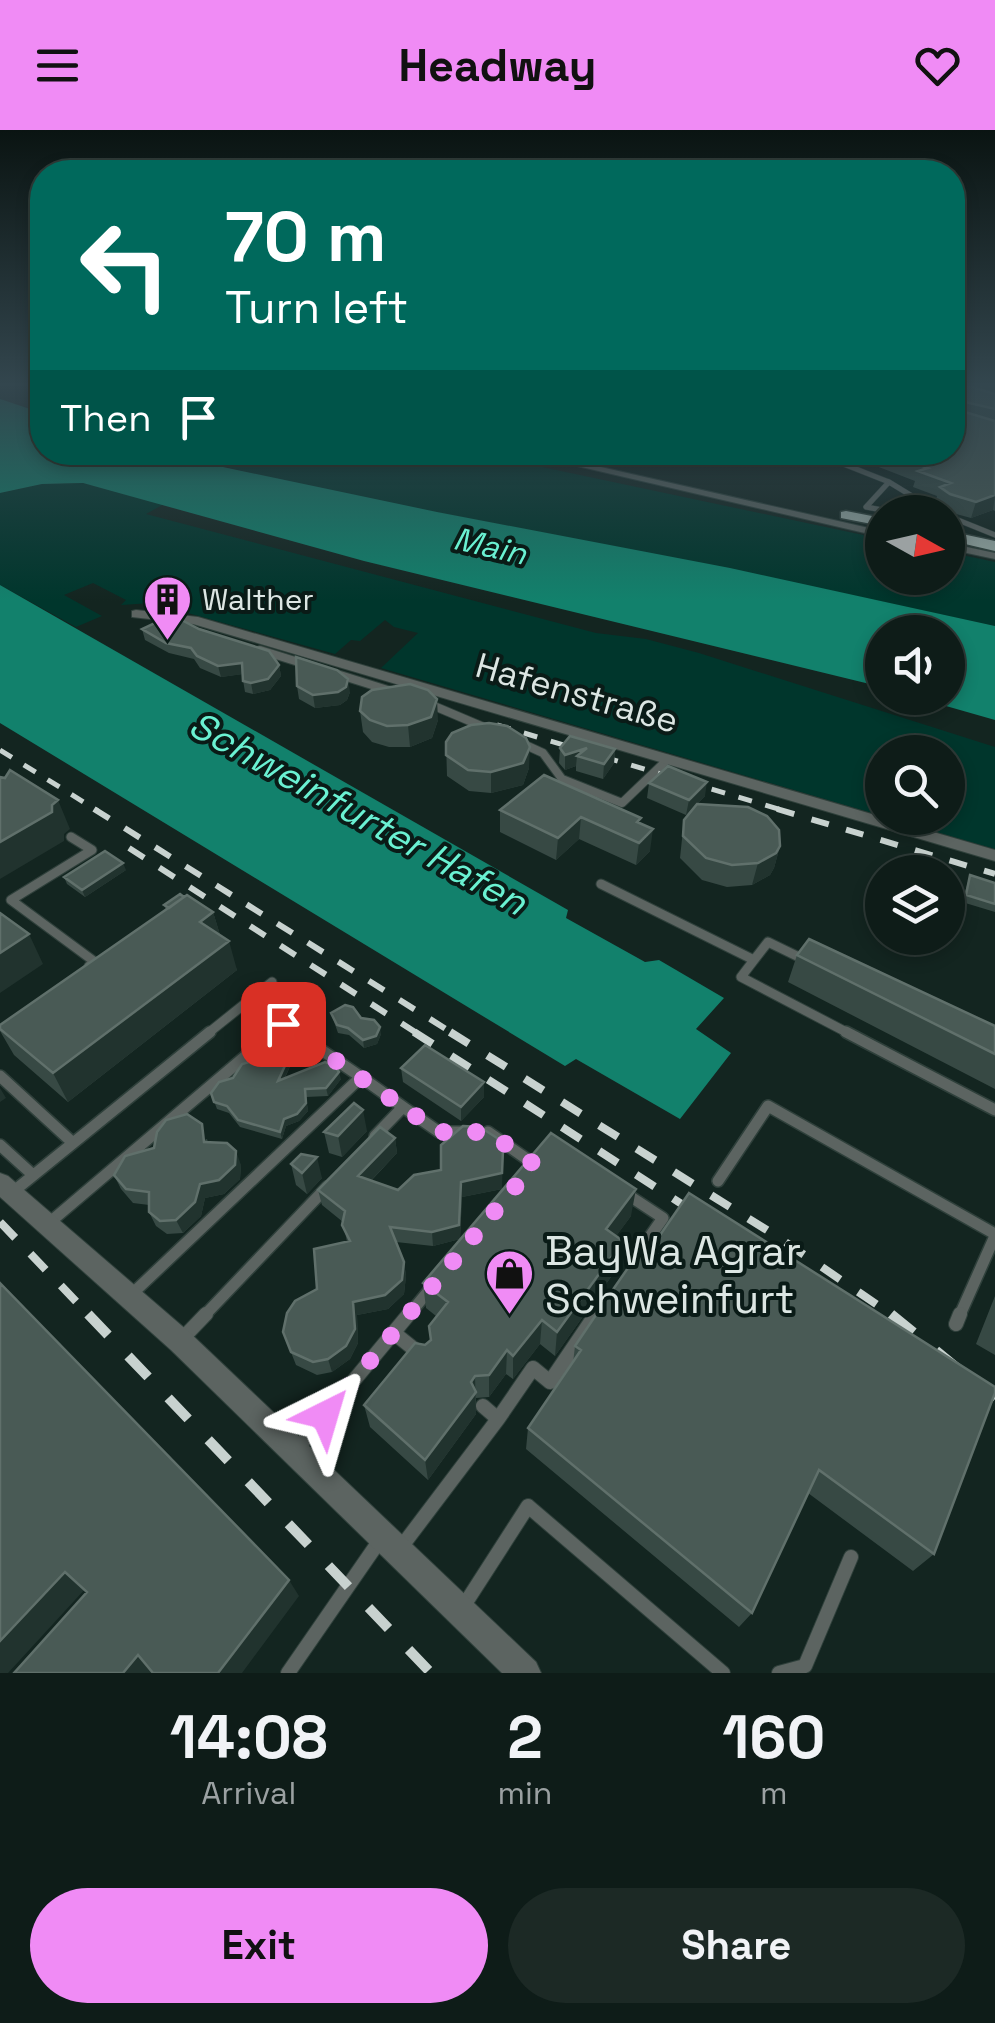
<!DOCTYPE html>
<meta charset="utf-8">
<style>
body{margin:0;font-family:"Space Grotesk",sans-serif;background:#1c2925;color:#f1f3f6;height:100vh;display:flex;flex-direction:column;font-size:38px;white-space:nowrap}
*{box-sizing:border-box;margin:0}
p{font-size:32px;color:#9ba1a2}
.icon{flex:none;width:55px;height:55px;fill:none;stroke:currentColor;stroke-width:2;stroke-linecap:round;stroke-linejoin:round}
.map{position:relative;height:1543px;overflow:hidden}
.details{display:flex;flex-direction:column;background:#0e1c18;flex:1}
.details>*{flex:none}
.hud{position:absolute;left:30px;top:30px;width:935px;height:305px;border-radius:40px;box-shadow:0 5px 15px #0003,0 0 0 2px #2e3a37;background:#00695c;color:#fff;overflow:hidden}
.needle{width:65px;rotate:98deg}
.controls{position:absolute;left:865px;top:365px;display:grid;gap:20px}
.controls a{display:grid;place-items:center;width:100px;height:100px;border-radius:50%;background:#0e1c18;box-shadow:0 5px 15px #0003,0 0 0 2px #2e3a37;font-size:50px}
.pin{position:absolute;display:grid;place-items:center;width:85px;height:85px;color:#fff;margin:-42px;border-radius:20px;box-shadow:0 5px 15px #0006}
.me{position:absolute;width:110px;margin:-55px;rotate:40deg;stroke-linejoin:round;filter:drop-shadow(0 0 8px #0008)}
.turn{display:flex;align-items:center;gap:35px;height:210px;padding:0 30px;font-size:45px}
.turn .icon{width:130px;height:130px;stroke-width:2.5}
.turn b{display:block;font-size:70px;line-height:85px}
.then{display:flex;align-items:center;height:95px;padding:0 30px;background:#0003;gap:20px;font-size:38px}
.eta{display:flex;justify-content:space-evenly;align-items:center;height:170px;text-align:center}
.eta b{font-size:60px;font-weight:800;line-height:70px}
.action{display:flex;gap:20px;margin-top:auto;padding:20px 30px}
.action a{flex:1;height:115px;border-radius:60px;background:#f08bf5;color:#111;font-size:40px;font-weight:800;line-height:115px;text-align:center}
.action a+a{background:#1c2925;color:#f1f3f6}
header{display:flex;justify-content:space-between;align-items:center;height:130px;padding:0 30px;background:#f08bf5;color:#111;font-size:45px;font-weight:800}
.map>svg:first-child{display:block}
</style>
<header><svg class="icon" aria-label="menu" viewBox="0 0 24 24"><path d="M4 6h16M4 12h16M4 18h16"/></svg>Headway<svg class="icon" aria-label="heart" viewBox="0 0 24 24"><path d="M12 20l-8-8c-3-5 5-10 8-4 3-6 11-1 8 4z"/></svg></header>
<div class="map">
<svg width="995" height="1543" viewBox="0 0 995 1543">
<rect width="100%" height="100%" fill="#132520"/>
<!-- green -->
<path fill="#00362c" d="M176 323H476L882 409V448H948V422L995 432V496C854 465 712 435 570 408 439 382 304 360 176 323Z
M83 353 166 373 146 384 596 503 646 509 699 523 995 617V719L887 688H948V622H882V686L381 538 418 503 394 497 385 490 360 511 351 510 335 524 152 473 121 475 126 470 93 453 64 465 102 486 76 497 0 455V363L42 354Z"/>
<!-- water -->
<path fill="#12816c" d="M0 269 42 283V322L176 323 223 337 437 382 730 438 995 496V590L918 568H948V502H882V557L364 431 83 353 42 354 0 363Z
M0 455 568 780 566 788 645 832 659 830 724 868 696 899 731 923 680 989 576 929 565 936 0 593Z"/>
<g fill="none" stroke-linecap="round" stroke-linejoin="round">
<defs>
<path id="service-far4" d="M813 322 889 352 938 382
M889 352 866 377 893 382
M911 382 926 377
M948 386 995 405"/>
<path id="service-far3" d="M260 520 308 535
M337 544 394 562
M427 573 486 598
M519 612 543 623 562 649 622 673 668 629"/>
<path id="service-far2" d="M71 707 92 720 11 770 95 832 89 836
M601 754 754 830 768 812 803 829
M754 830 741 847 850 904
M251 869 283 894
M207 904 272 852
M271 904 283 894 298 904"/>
<path id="service-far1" d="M846 902 995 980
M0 946 73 1013
M361 947 403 977 375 1006
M403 977 439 1002H467
M488 1002 534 1034
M0 1015 33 1045
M718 1051 768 976 995 1104
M14 1061 210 902
M625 1063 663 1088 632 1132
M49 1093 274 902
M133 1163 361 947 295 902
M203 1187 327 1057
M407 1187 431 1158
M595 1187 604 1173
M959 1187 995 1106"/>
<path id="service" d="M956 1194 960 1184
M394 1203 419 1223
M182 1209 206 1184
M498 1289 533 1238 550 1252 596 1184
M297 1319 409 1184
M402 1416 498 1289 483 1276
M463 1477 528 1376 723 1543
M288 1543 380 1410
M779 1543 805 1536 851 1427"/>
<path id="minor" d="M517 322H535L882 401V407Z
M948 413 995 423V429L948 419Z
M136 480 198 487 995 720V731L193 494 132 487V481Z
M0 1043 8 1046 189 1202 536 1532 541 1543H502L171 1220 0 1067Z"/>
<path id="primary" d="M846 381 882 388V396L841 388V382Z
M948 401 995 411V421L948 410Z"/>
</defs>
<!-- service-far4 casing -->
<use href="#service-far4" stroke="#2f403b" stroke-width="6"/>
<!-- service-far3 casing -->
<use href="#service-far3" stroke="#2f403b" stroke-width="10"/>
<!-- service-far2 casing -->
<use href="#service-far2" stroke="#2f403b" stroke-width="11"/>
<!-- service-far1 casing -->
<use href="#service-far1" stroke="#2f403b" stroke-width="14"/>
<!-- service casing -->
<use href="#service" stroke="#2f403b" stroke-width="16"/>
<!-- minor casing -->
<use href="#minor" stroke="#2f403b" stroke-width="2"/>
<!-- primary casing -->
<use href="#primary" stroke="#2f403b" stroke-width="3"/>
<!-- service-far4 -->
<use href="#service-far4" stroke="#5c6461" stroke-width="5"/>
<!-- service-far3 -->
<use href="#service-far3" stroke="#5c6461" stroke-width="8"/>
<!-- service-far2 -->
<use href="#service-far2" stroke="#5c6461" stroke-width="9"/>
<!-- service-far1 -->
<use href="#service-far1" stroke="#5c6461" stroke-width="11"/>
<!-- service -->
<use href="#service" stroke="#5c6461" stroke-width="14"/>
<!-- minor -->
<use href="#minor" fill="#5c6461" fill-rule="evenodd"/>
<!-- primary -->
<use href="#primary" fill="#96a8a3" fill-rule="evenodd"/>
<!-- rail-far3 -->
<path stroke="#c8d2cf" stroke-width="5" stroke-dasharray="14 14" stroke-linecap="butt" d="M497 595 785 681
M0 620 98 681"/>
<!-- rail-far2 -->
<path stroke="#c8d2cf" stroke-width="6" stroke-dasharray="18 18" stroke-linecap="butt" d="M94 679 454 904
M777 679 995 744
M129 718 418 904"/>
<!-- rail-far1 -->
<path stroke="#c8d2cf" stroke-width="8" stroke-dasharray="22 22" stroke-linecap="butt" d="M414 902 705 1089
M450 902 778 1107 895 1187
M0 1092 91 1187"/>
<!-- rail -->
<path stroke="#c8d2cf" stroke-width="10" stroke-dasharray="29 29" stroke-linecap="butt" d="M88 1184 431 1543
M891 1184 995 1269"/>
</g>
<!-- wall -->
<path fill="#374944" d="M952 255H995V381L993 380 971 388 945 381 935 373 937 366 913 357 915 351 840 322H952Z
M142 499H199L279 535 281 546 270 560 253 564 245 562 242 544 221 547 200 538 194 529 169 523 145 510Z
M297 556 350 562 347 570 340 575 315 578 299 569Z
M360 581 438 590 432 608 410 617H389L372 612 363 602Z
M446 612 529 638 523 655 491 663 469 661 447 646Z
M560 618 615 619 614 633 603 649 576 641V636L565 640 559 633Z
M649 653 705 666 697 674 780 716 774 738 770 745 752 755 727 757 702 750 680 728 684 690 694 678 686 685 647 668Z
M500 680 640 693 650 721 636 735 579 709 556 730 500 702Z
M126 740 85 767 67 754 64 747Z
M970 745 995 753V782L962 772Z
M164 775 213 782 220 805 237 840 68 972 14 925 0 901V895L166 780Z
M797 825 995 924V959L788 852Z
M331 883 361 888 381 904 377 914 364 918 349 905 338 903Z
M295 915 296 923 285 948 341 949 328 966 306 967 308 981 299 991 286 996 282 1009 240 997 229 983 217 979 211 963 264 928Z
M401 938 484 967 461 991 403 952Z
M367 1001 342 1027 329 1023 324 1002Z
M395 1008 397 1023 371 1051 398 1060 502 1059 462 1067 460 1109 433 1116 396 1112 404 1132 406 1146 404 1164 388 1179 357 1185 358 1213 350 1229 332 1242 317 1245 296 1235 283 1202 317 1159 347 1112 343 1092 322 1075 318 1060Z
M207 1009 208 1012 241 1035 240 1049 224 1064 205 1068 201 1086 183 1103 167 1104 156 1096 149 1082V1075L133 1073 121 1059 114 1045Z
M291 1034 322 1048 307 1064 296 1055Z
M631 1086 616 1106 618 1137 555 1226 540 1214 513 1249 506 1244 489 1267 476 1268V1284L428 1350 370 1297 364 1275 431 1210 436 1186 426 1178 423 1153Z
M639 1122 934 1424 913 1441 808 1363 752 1483 739 1497 526 1319 528 1298 573 1233 575 1216Z
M995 1166V1225L976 1214Z"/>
<!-- shaded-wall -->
<path fill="#21332e" d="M995 365 993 380 971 388 976 372Z
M242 533 244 544 221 547 218 536Z
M279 535 281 546 270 560 253 564 251 553Z
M348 549 350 562 347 570 340 575 315 578 313 565Z
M437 569 438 590 432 608 410 617 408 595Z
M530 617 529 638 523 655 491 663V642Z
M587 618 577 626 576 636 565 640V625Z
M615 619 614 633 603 649 604 634Z
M707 652 705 666 686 685 689 670Z
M58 670 70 699 64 704V711L0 749V712Z
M581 687 579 709 556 730 558 708Z
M653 699 650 721 636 735 639 713Z
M780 716 774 738 770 745 752 755 758 733Z
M123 733 126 740 85 767 82 760Z
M213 782 222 811 200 792Z
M29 804 43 834 0 863V823Z
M229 811 237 840 68 972 53 943Z
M380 897 381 904 377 914 364 918 363 910Z
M294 916 296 923 280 958 278 951Z
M339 942 341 949 328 966 326 958Z
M484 952V967L461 991V977Z
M0 958 6 968 0 972Z
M305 959 308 981 299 991 286 996 282 1009 280 1002 284 989Z
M363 980 367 1001 342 1027 338 1006Z
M395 1008 397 1023 361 1061 358 1046Z
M503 1020 502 1059 462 1067 460 1109 433 1116 432 1102 461 1052Z
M236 1021 241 1035 240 1049 224 1064 205 1068 201 1086 183 1103 176 1090 200 1054Z
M317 1027 322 1048 307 1064 302 1043Z
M636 1059 631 1086 602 1125 606 1099Z
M623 1111 618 1137 555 1226 557 1202Z
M404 1132 406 1146 404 1164 388 1179 357 1185 358 1213 350 1229 332 1242 328 1229 353 1172Z
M542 1190 540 1214 513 1249V1226Z
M507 1220 506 1244 489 1267V1245Z
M475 1246 476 1284 428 1350 425 1330Z
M65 1442 86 1458 8 1543H0V1511Z
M289 1450 299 1466 242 1543H218Z
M138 1525 152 1543H123Z"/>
<!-- building -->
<path fill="#495a55" stroke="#60706b" stroke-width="2.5" d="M952 255H965L995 264V279L952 269Z
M952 277 955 279 995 291V365L976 372 950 364 940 357 951 353 918 341 928 338 885 322H952Z
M172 485 199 499 269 521 279 535 268 549 251 553 243 551 242 533 218 536 197 526 191 518 166 513 142 499Z
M296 527 337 540 348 549 346 557 338 562 313 565 297 556Z
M410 554 428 560 437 569 431 587 408 595 387 596 370 590 360 581 362 567 372 560Z
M489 593 507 596 526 608 530 617 523 633 491 642 468 640 446 625V612L452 603 471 595Z
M570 606 615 619 604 634 577 626 587 618 565 625 560 618Z
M668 636 707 652 689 670 649 653Z
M10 640 58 670 52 675V682L0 712V647L5 648Z
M544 645 641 688 637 692 653 699 639 713 581 687 558 708 500 680Z
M697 674 748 677 767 686 779 700 780 716 776 723 758 733 732 735 706 728 683 706 684 690Z
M105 721 123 733 82 760 64 747Z
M970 745 995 753V774L966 765Z
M180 764 184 767 169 778 164 775Z
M187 765 213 782 200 792 229 811 53 943 0 899V895Z
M0 783 29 804 0 823Z
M809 809 995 896V924L797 825Z
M345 875 353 877 361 888 374 890 380 897 376 906 363 910 348 898 337 895 331 883Z
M277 903H286L293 908 294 916 278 951 325 932 334 935 339 942 326 958 305 959 306 973 297 984 284 989 280 1002 238 990 227 976 214 972 211 963 219 952 233 948 242 934 264 928 263 914Z
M425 915 484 952 461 977 401 938Z
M354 973 363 980 338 1006 324 1002Z
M187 984 202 994 204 1012 227 1013 236 1021 235 1035 219 1050 200 1054 195 1072 176 1090 160 1091 149 1082V1062L126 1059 114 1045 125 1026 154 1018 157 1002 166 990Z
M463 996 480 997 497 1008 503 1020 502 1043 461 1052 459 1095 432 1102 390 1097 404 1132 402 1150 385 1165 353 1172 355 1199 346 1216 328 1229 313 1232 291 1222 283 1202 287 1183 295 1171 317 1159 314 1119 350 1111 342 1095 345 1081 318 1060 380 997 395 1008 358 1046 398 1060 414 1045 441 1040V1015Z
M551 1003 636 1059 606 1099 623 1111 557 1202 542 1190 513 1226 507 1220 489 1245 475 1246 471 1252 476 1262 425 1330 364 1275 415 1213 425 1215 431 1210 429 1196 448 1172 423 1153Z
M301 1024 317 1027 302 1043 291 1034Z
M689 1063 995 1257V1263L934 1424 819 1340 752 1483 528 1298 581 1220 575 1216 612 1161 639 1122 645 1127Z
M0 1153 289 1450 218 1543H153L138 1525 123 1543H14L87 1462 65 1442 0 1511Z"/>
<!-- sky -->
<linearGradient id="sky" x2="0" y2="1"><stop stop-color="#0a1412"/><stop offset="0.54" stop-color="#33464e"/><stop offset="1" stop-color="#33464e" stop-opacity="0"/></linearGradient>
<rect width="995" height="471" fill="url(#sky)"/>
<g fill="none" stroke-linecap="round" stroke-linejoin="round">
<!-- route -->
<path stroke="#f08bf5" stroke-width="18" stroke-dasharray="0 32.4" d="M283 894 439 1002H488L534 1034 325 1285"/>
</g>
<!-- icons -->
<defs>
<symbol id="building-pin" viewBox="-11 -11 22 30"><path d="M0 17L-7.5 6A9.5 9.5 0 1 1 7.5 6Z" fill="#f08bf5" stroke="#0a1b17"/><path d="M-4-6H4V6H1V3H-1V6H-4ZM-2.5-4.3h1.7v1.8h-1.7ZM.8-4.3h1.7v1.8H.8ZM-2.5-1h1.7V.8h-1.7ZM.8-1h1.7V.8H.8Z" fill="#111"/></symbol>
<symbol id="shop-pin" viewBox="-11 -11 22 30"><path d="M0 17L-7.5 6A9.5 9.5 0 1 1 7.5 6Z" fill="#f08bf5" stroke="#0a1b17"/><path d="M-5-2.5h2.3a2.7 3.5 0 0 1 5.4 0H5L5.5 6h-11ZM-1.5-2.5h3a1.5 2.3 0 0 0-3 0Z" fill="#111"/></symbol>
</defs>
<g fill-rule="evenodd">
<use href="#building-pin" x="140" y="442" width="55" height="75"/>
<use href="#shop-pin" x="482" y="1116" width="55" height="75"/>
</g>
<g text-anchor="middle" stroke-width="8" stroke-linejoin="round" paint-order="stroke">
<!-- far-poi labels -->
<g font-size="30" fill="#dce6e3" stroke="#0a1b17" text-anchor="start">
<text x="202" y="480">Walther</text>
</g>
<!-- far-water labels -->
<g font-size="32" font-style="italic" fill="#6af1d2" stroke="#0a1b17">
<text transform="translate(490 416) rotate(13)" y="11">Main</text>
</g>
<!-- street labels -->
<g font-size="35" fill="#dce6e3" stroke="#0a1b17">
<text transform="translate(577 563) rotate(16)" y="12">Hafenstraße</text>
</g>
<!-- water labels -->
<g font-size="38" font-style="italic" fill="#6af1d2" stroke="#0a1b17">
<text transform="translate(358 683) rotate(29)" y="13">Schweinfurter Hafen</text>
</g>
<!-- near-poi labels -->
<g font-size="42" fill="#dce6e3" stroke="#0a1b17" text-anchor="start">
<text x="545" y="1135">BayWa Agrar<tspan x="545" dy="48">Schweinfurt</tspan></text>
</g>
</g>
</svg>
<div class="controls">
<a><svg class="needle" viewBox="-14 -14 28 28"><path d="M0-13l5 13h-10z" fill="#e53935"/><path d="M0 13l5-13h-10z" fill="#9ba1a2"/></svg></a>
<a><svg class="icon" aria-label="sound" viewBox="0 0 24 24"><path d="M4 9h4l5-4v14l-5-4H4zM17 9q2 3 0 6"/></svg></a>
<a><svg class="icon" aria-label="search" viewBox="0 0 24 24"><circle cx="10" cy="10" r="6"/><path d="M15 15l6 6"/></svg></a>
<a><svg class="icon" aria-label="layers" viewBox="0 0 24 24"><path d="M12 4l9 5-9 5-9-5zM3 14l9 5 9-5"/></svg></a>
</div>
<div class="pin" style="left:283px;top:894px;background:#d93025"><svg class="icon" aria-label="arrive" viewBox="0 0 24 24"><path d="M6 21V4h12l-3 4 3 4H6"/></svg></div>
<svg class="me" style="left:325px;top:1285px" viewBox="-20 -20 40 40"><path d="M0-17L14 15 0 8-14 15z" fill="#f08bf5" stroke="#fff" stroke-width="4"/></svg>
<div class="hud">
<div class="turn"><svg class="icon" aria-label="left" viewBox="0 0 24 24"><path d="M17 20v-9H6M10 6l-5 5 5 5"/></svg><div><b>70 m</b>Turn left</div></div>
<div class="then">Then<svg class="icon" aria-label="arrive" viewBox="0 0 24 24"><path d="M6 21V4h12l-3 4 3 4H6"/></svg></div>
</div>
</div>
<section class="details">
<div class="eta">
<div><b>14:08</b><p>Arrival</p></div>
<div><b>2</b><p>min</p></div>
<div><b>160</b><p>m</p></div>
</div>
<div class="action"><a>Exit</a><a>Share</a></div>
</section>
